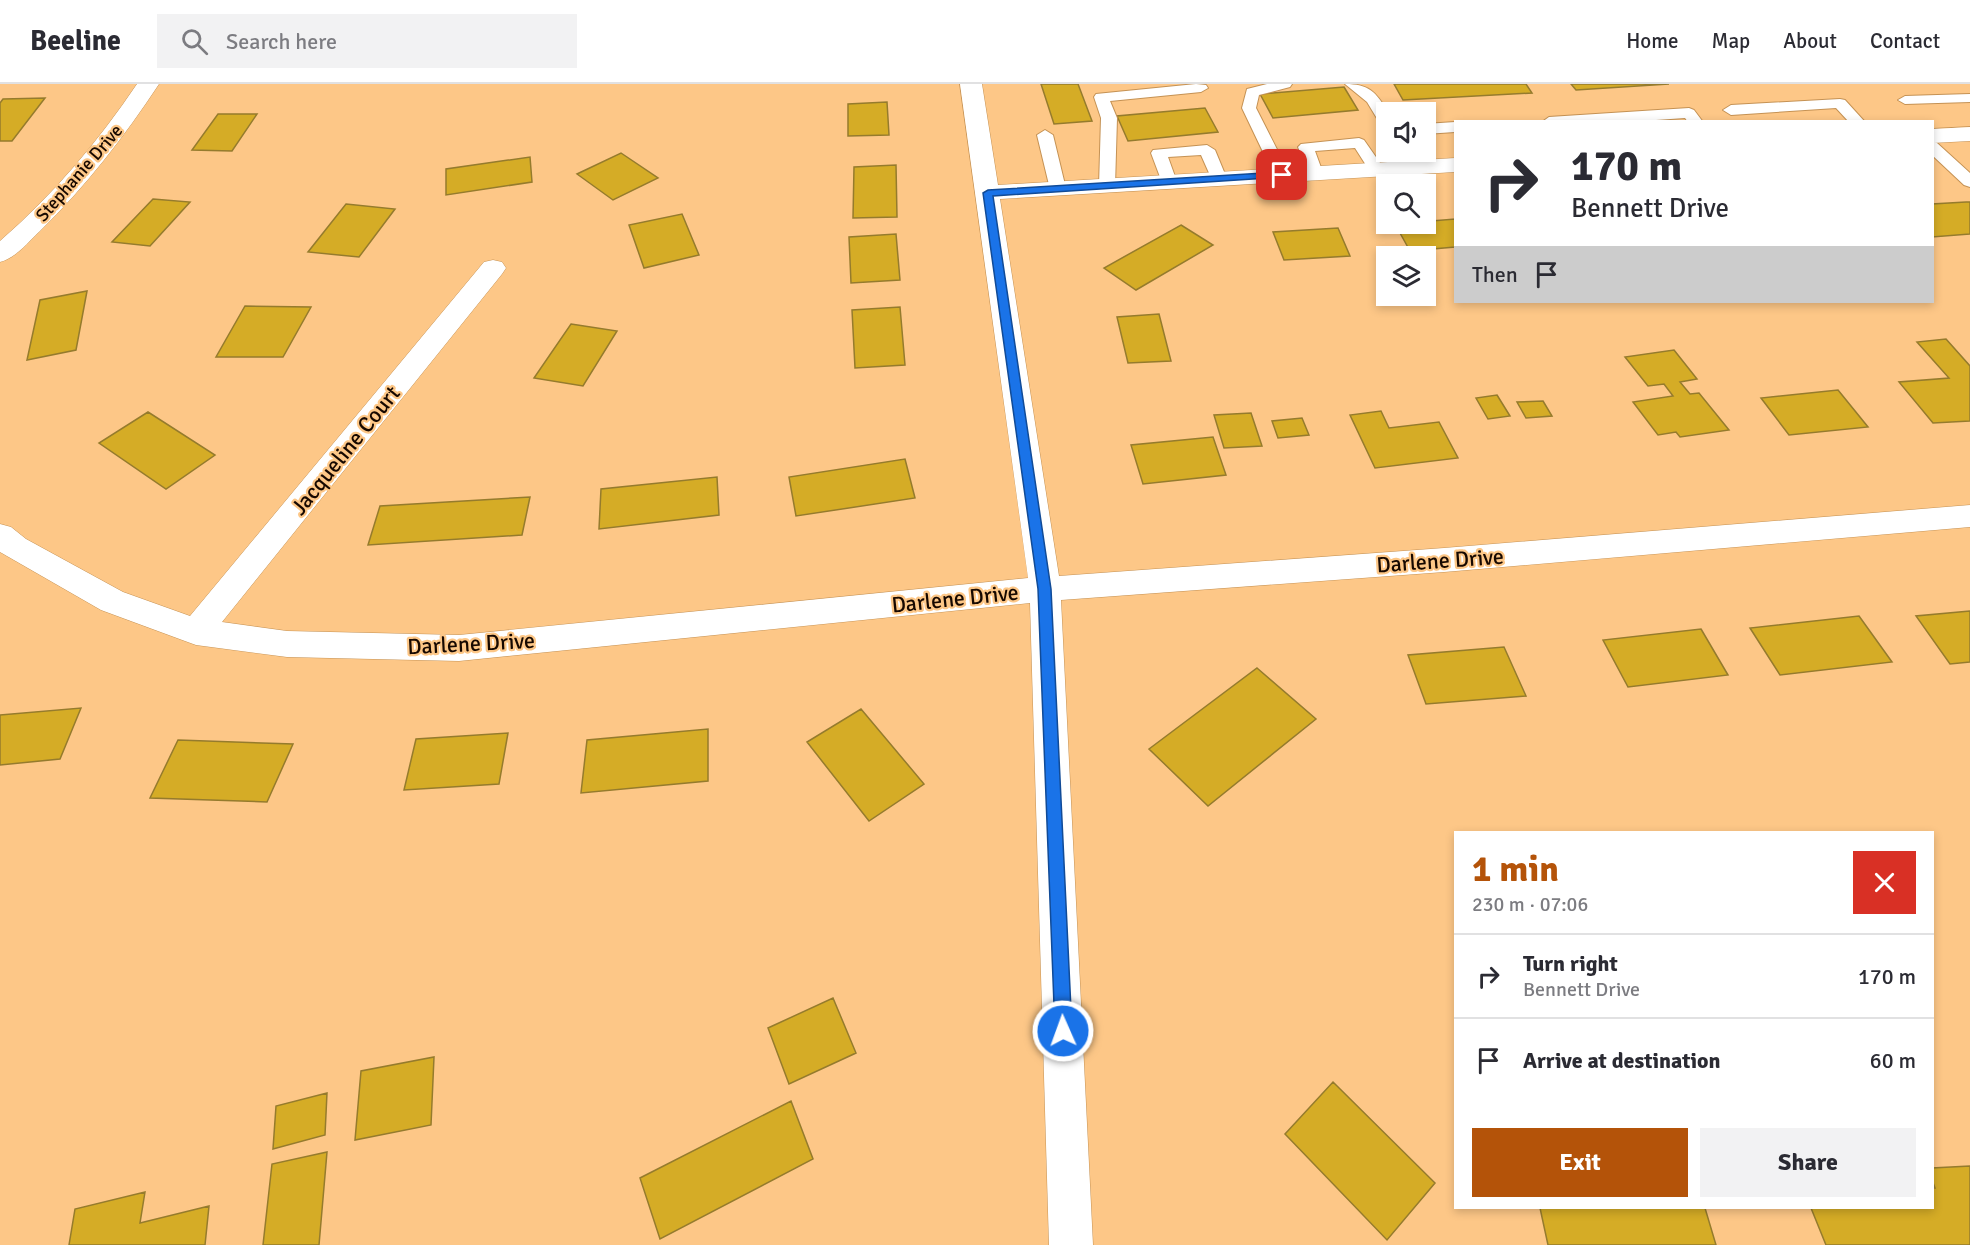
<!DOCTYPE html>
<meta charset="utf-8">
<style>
body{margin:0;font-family:Signika,sans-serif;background:#f2f2f3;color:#2b2b33;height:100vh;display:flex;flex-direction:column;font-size:22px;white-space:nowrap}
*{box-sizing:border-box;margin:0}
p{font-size:20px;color:#7c7c81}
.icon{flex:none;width:33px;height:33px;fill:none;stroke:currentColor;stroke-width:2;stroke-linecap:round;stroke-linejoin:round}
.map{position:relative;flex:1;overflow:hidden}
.sheet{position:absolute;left:1454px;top:747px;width:480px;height:378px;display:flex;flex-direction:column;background:#fff;border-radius:0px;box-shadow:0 3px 9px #0003}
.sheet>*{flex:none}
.banner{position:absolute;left:1454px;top:36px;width:480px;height:183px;border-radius:0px;box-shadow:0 3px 9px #0003;background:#fff;color:#2b2b33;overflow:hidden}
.buttons{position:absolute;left:1376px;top:18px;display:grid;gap:12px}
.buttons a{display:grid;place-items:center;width:60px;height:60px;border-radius:0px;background:#fff;box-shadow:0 3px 9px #0003;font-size:30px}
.pin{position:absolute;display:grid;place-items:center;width:51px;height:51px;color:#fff;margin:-26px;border-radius:12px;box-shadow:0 3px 9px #0006}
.me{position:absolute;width:66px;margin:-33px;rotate:358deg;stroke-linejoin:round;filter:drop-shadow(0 0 4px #0008)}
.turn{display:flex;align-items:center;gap:21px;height:126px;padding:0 18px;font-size:27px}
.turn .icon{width:78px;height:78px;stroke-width:2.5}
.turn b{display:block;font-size:42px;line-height:51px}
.then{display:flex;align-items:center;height:57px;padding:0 18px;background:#0003;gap:12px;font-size:22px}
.round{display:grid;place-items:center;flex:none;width:63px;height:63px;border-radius:0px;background:#f2f2f3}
.headline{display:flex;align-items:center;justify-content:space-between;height:102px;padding:0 18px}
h1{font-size:36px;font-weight:700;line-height:45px;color:#b45309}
.primary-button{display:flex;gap:12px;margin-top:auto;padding:12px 18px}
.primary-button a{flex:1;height:69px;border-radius:0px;background:#b45309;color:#fff;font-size:24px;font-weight:700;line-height:69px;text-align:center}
.primary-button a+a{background:#f2f2f3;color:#2b2b33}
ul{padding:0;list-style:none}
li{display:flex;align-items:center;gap:18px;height:84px;padding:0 18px;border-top:2px solid #e1e1e2}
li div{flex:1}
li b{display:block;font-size:22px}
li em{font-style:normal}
header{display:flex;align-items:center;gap:36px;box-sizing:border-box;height:84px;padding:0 30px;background:#fff;border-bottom:2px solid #e1e1e2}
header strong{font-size:28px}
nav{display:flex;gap:33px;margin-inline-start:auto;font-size:21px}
.search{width:420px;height:54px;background:#f2f2f3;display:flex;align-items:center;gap:15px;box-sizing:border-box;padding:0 21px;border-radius:0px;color:#7c7c81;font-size:22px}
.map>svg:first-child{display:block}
</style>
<header>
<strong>Beeline</strong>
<div class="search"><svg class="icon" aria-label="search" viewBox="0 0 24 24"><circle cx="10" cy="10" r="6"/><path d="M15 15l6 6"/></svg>Search here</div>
<nav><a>Home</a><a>Map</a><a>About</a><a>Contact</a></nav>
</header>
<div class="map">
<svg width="1970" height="1161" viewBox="0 0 1970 1161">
<rect width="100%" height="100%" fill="#fdc787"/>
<!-- building -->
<path fill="#d5ac26" stroke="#957b2d" stroke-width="1.5" d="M1041 0H1078L1092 37 1054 40Z
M1394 0H1526L1532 9 1403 16Z
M1571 0H1669L1576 6Z
M1344 3 1358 26 1273 34 1260 10Z
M45 14 12 57H0V19L3 15Z
M887 18 889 51 848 52V20Z
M1205 24 1218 48 1128 57 1117 32Z
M218 30H257L232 67 192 66Z
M621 69 658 94 613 116 577 90Z
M530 73 532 98 446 111V85Z
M896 81 897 133 853 134 854 83Z
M153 115 190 118 150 162 112 158Z
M1966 118H1970V150L1932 153V120Z
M346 120 395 125 359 173 308 168Z
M682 130 699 171 644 184 629 141Z
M1455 135V163L1410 167 1395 140Z
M1181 141 1213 161 1136 206 1104 184Z
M1338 144 1350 172 1284 176 1273 148Z
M896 150 900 196 851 199 849 153Z
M87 207 76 266 27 276 40 216Z
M245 222 311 223 283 273H216Z
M900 223 905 281 855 284 852 226Z
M1159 230 1171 277 1128 279 1117 233Z
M571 240 617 247 583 302 534 294Z
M1946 255 1970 282V337L1933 339 1899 298 1949 294 1917 258Z
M1674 266 1697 295 1680 298 1690 310 1699 309 1729 346 1680 353 1676 348 1658 351 1633 318 1673 312 1664 300 1648 302 1625 273Z
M1838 306 1868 343 1789 351 1761 314Z
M1497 311 1510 332 1488 335 1476 314Z
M1543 317 1552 332 1526 334 1517 318Z
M1381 327 1389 344 1439 338 1458 374 1375 384 1350 331Z
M148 328 215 371 166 405 99 359Z
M1251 329 1262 362 1224 364 1214 331Z
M1302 334 1309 351 1278 354 1272 337Z
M1213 353 1226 391 1143 400 1131 361Z
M905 375 915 414 796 432 789 393Z
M717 393 719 431 599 445 601 405Z
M530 413 522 451 368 461 380 422Z
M1970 527V578L1950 580 1916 532Z
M1859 532 1892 578 1780 591 1750 544Z
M1701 545 1728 591 1628 603 1603 556Z
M1504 563 1526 612 1426 620 1408 571Z
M1257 584 1316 635 1208 722 1149 665Z
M81 624 60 675 0 681V631Z
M861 625 924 700 869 737 807 658Z
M708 645V697L581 709 587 656Z
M508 649 499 700 404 706 416 655Z
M178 656 293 660 267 718 150 714Z
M833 914 856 969 789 1000 768 944Z
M434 973 431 1041 355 1056 361 987Z
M1333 998 1435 1099 1387 1156 1285 1050Z
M327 1009 325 1051 273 1065 276 1022Z
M791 1017 813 1075 660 1155 640 1094Z
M327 1068 319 1161H263L272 1080Z
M1970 1082V1161H1826L1811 1124H1932V1104H1935L1932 1096V1084Z
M145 1108 140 1139 209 1122 205 1161H69L75 1125Z
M1540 1124H1705L1716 1161H1548Z"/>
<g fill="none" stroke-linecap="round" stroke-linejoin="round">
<defs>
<path id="lane" d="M1196 0 1206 1 1208 4 1201 8 1110 17 1117 34 1115 102 1107 107 1101 105 1099 102 1101 34 1094 13 1096 10Z
M1267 0H1292L1290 3 1259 11 1256 24 1290 91 1282 96 1274 91 1242 24 1247 5Z
M1345 0C1369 0 1376 8 1388 28H1386V43L1381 41 1367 18Z
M1970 10V18L1905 20 1898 16 1905 12Z
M1840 15 1845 16 1865 38H1849L1836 24 1731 31 1723 26 1731 21Z
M1689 24 1694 26 1703 38H1688L1685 34 1627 38H1542L1549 33Z
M1455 38V48L1425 50V40Z
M1045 46 1053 51 1066 105 1064 108 1058 110 1050 105 1037 51Z
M1359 54 1364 56 1385 86 1383 89H1371L1355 64 1315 67 1323 89 1315 94 1309 92 1298 63 1301 60Z
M1932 57 1937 59 1970 89V103L1964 101 1932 71Z
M1207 61 1215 66 1227 95 1225 98H1213L1201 71 1168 73 1177 98 1175 101H1163L1151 69 1153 66Z
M1395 68H1409L1418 83 1416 86H1404Z"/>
<path id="street" d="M137 0H159C124 53 85 103 40 147 28 158 16 174 0 178V157C53 111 98 58 137 0Z
M960 0H982L998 101 1455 74V88L1000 115 1059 492 1444 464 1970 421V443L1444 488 1061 516 1093 1161H1049L1030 519 459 577 287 573 196 561 185 557 101 526 0 468V440L11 443 26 455 123 508 190 532 484 178 493 176 502 178 506 184 502 190 222 538 287 547 459 551 1028 494Z
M1970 43V57L1932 59V45Z"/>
</defs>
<!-- lane casing -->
<use href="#lane" stroke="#c59254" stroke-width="2"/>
<!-- street casing -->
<use href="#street" stroke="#c59254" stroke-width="1"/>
<!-- lane -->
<use href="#lane" fill="#fff" fill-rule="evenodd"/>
<!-- street -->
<use href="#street" fill="#fff" fill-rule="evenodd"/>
</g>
<!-- route -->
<path fill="#1a73e8" stroke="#114b97" stroke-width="1.5" d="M1282 88 1285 89V93L993 112 1051 505 1072 947 1069 953 1063 955 1057 953 1055 947 1038 505 983 109 988 106Z"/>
<g text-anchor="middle" stroke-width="4.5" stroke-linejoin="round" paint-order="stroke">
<!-- far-street labels -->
<g font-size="18" fill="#160800" stroke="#fdc787">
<text transform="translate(79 89) rotate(-49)" y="6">Stephanie Drive</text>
</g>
<!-- street labels -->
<g font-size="22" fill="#160800" stroke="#fdc787">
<text transform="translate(345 366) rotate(-51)" y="8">Jacqueline Court</text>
<text transform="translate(1440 476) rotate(-4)" y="8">Darlene Drive</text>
<text transform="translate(955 514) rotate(-6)" y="8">Darlene Drive</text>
<text transform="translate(471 559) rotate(-3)" y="8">Darlene Drive</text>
</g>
</g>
</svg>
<div class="buttons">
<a><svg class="icon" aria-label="sound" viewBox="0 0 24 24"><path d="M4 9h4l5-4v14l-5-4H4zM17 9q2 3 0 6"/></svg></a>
<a><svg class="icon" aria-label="search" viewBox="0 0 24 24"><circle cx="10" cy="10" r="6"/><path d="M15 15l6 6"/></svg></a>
<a><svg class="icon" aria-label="layers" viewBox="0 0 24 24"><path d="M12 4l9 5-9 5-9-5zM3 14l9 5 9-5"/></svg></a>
</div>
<div class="pin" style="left:1282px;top:91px;background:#d93025"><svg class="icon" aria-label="arrive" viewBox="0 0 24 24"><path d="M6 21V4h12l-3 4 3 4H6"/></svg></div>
<svg class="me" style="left:1063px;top:947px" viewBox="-20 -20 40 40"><circle r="17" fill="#1a73e8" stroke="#fff" stroke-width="3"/><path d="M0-11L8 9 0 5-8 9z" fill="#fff"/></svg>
<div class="banner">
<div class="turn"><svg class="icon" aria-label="right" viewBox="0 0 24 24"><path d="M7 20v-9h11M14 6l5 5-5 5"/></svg><div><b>170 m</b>Bennett Drive</div></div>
<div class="then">Then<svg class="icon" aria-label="arrive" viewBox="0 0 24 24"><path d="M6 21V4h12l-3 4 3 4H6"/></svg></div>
</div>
<section class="sheet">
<div class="headline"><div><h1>1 min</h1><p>230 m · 07:06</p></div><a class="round" style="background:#d93025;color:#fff"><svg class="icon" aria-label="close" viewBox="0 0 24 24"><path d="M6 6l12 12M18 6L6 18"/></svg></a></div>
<ul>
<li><svg class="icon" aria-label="right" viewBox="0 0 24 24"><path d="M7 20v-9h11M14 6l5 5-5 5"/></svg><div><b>Turn right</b><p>Bennett Drive</p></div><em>170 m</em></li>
<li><svg class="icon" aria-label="arrive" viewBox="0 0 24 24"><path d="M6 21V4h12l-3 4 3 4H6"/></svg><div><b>Arrive at destination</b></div><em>60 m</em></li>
</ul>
<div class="primary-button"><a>Exit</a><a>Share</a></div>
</section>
</div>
